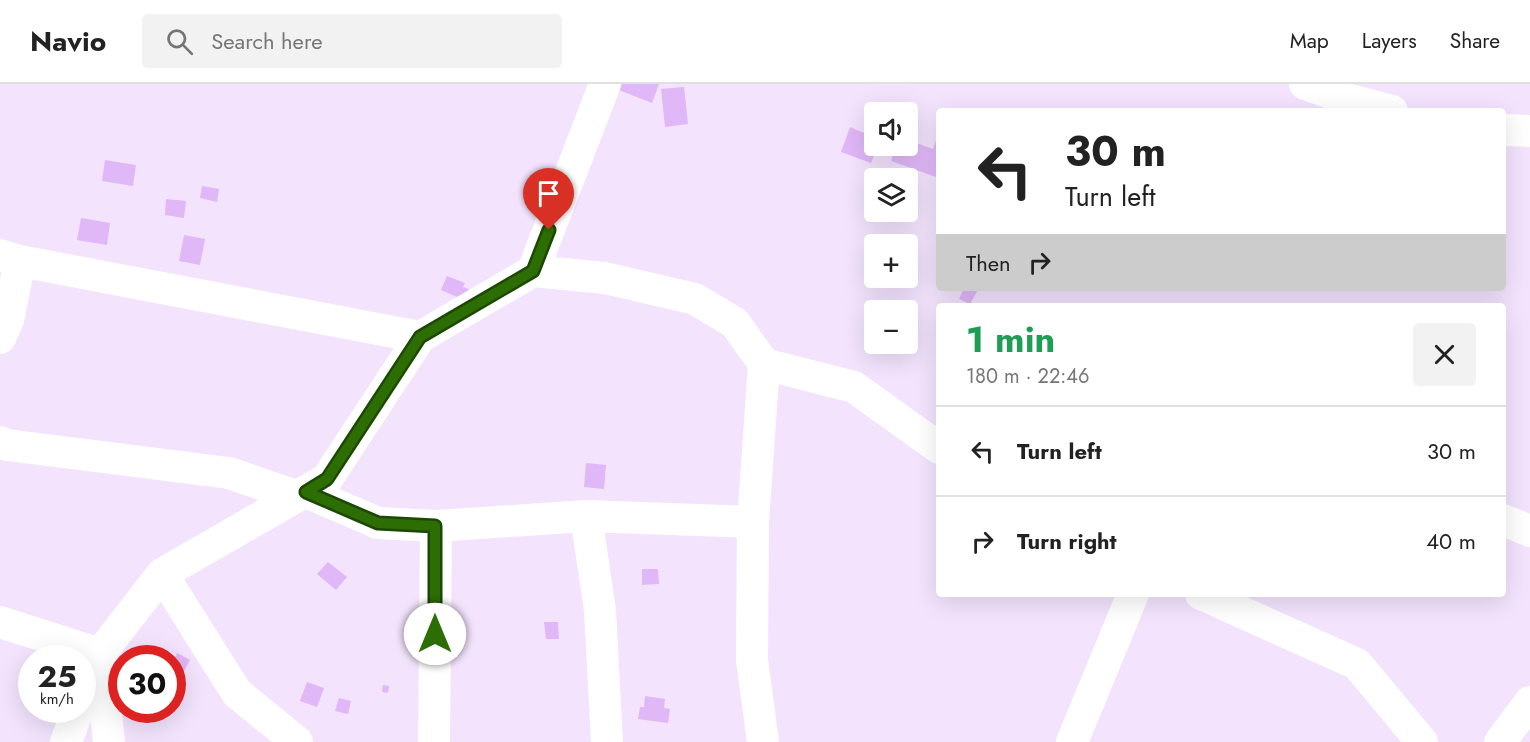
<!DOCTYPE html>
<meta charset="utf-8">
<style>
body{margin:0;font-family:Jost,sans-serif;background:#f2f2f2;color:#222;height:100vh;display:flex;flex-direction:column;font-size:22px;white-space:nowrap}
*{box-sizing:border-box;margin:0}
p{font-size:20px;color:#767676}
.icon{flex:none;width:33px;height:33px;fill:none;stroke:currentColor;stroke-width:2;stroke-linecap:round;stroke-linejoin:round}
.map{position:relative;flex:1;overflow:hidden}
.sheet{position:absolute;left:936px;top:219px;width:570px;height:294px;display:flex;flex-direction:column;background:#fff;border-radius:6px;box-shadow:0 6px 24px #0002}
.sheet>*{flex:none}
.banner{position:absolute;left:936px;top:24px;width:570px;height:183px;border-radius:6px;box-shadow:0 6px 24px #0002;background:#fff;color:#222;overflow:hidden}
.fabs{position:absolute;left:864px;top:18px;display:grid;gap:12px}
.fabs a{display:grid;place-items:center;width:54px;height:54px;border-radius:6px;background:#fff;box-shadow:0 6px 24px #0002;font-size:30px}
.speed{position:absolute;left:18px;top:561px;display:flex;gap:12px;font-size:30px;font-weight:700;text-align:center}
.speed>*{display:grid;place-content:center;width:78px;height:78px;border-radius:50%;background:#fff;box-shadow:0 6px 24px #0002;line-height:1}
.speed small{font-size:15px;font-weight:400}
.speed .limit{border:9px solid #d22;background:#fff;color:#111}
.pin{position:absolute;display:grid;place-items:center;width:51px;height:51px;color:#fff;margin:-62px -26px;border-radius:50% 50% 50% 0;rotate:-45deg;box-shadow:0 0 6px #0007}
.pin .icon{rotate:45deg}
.me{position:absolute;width:66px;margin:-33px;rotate:0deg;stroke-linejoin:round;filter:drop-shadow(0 0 4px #0008)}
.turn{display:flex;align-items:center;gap:21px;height:126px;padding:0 30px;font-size:27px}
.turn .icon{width:78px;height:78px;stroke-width:2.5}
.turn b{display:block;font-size:42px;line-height:51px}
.then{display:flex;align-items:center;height:57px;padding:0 30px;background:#0003;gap:12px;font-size:22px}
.round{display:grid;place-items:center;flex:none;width:63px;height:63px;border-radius:6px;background:#f2f2f2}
.summary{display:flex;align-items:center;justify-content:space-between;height:102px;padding:0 30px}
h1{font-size:36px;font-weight:700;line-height:45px;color:#1e9e55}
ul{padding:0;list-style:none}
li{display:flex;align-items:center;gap:18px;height:90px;padding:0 30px;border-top:2px solid #e0e0e0}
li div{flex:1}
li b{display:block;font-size:22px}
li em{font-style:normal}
header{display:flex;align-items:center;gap:36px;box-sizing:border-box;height:84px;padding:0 30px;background:#fff;border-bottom:2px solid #e0e0e0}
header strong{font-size:28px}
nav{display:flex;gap:33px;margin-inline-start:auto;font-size:21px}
.search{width:420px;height:54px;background:#f2f2f2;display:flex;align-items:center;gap:15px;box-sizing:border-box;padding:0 21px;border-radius:6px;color:#767676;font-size:22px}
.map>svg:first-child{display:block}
</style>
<header>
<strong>Navio</strong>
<div class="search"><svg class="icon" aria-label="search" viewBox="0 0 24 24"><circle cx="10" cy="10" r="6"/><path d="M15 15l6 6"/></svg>Search here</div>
<nav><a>Map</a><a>Layers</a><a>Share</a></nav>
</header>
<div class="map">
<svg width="1530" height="658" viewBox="0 0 1530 658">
<rect width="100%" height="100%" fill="#f3e3fd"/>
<!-- building -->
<path fill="#e0b7f7" d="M622 0H659L652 19 619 6Z
M684 3 688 40 665 43 661 5Z
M850 43 874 53V62H878L871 79 841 68Z
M908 56 933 65 936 56 939 57V94L891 77 896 62H908Z
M105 76 136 81 133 102 102 97Z
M202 102 219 105 217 118 200 114Z
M166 115 186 117 184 134 165 131Z
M81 134 110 139 107 161 77 156Z
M184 151 205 155 200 181 179 177Z
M447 192 465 199 463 203 469 205 464 216 441 206Z
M960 204H979L970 220 959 215 963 206Z
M586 379 606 381 604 405 584 403Z
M328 478 347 493 336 506 317 490Z
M642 485H658L659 500 642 501Z
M544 538H558L559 555H546Z
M177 569 190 576 183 589 172 583Z
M307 598 324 604 317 623 300 617Z
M383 601 389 602 388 609 382 608Z
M645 612 665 615 664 624 670 625 668 639 638 635 640 623H644Z
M339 614 351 617 348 630 335 627Z"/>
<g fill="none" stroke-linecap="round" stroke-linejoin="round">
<!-- minor -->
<path stroke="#fff" stroke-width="32" d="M1305 0 1350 16 1392 27
M1503 46 1530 47
M0 171 20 177 420 253
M533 187 605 0
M0 254 8 236 20 177
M764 280 854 303 939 364
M0 358 7 361 229 389 296 412
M306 408 378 439 436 442 586 432 753 438
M586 432 600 526 607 658
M1503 436 1530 447
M162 490 237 609 297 658
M1201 510 1357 580 1422 658
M0 538 100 570 109 658
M82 615 100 570 162 490 327 395 420 253 533 187 605 194 695 215 735 239 764 280 753 438 752 576 763 658
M66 658 78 626
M434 658 436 442
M1072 658 1133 510
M1500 658 1530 618"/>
</g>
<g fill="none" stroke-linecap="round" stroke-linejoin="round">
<defs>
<path id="route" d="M435 550V442L378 439 306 408 327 395 420 253 533 187 549 146"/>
</defs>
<!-- route casing -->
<use href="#route" stroke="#1d4803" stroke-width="15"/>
<!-- route -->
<use href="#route" stroke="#2c6e04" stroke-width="10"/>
</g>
</svg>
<div class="fabs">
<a><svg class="icon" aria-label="sound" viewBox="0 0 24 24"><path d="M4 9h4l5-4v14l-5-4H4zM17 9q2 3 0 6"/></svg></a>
<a><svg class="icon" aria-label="layers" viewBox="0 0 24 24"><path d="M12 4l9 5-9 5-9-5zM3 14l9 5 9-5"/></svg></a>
<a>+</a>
<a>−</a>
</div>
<div class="speed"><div>25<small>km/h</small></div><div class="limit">30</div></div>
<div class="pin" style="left:549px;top:146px;background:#d93025"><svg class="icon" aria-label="arrive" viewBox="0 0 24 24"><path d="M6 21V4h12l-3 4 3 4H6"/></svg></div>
<svg class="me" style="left:435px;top:550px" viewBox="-20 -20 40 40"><circle r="19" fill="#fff"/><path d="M0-13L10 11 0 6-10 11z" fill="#2c6e04"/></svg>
<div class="banner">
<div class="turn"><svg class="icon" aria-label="left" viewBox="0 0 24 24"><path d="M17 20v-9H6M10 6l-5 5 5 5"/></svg><div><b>30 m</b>Turn left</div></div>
<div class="then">Then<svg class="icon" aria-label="right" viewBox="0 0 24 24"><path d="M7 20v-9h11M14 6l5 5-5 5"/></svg></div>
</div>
<section class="sheet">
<div class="summary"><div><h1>1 min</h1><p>180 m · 22:46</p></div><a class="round"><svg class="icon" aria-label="close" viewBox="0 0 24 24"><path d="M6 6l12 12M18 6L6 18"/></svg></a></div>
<ul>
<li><svg class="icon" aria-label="left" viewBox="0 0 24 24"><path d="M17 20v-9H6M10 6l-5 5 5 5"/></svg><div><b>Turn left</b></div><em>30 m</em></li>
<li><svg class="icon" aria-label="right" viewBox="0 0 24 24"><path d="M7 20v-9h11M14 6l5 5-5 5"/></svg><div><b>Turn right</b></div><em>40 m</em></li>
</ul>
</section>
</div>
